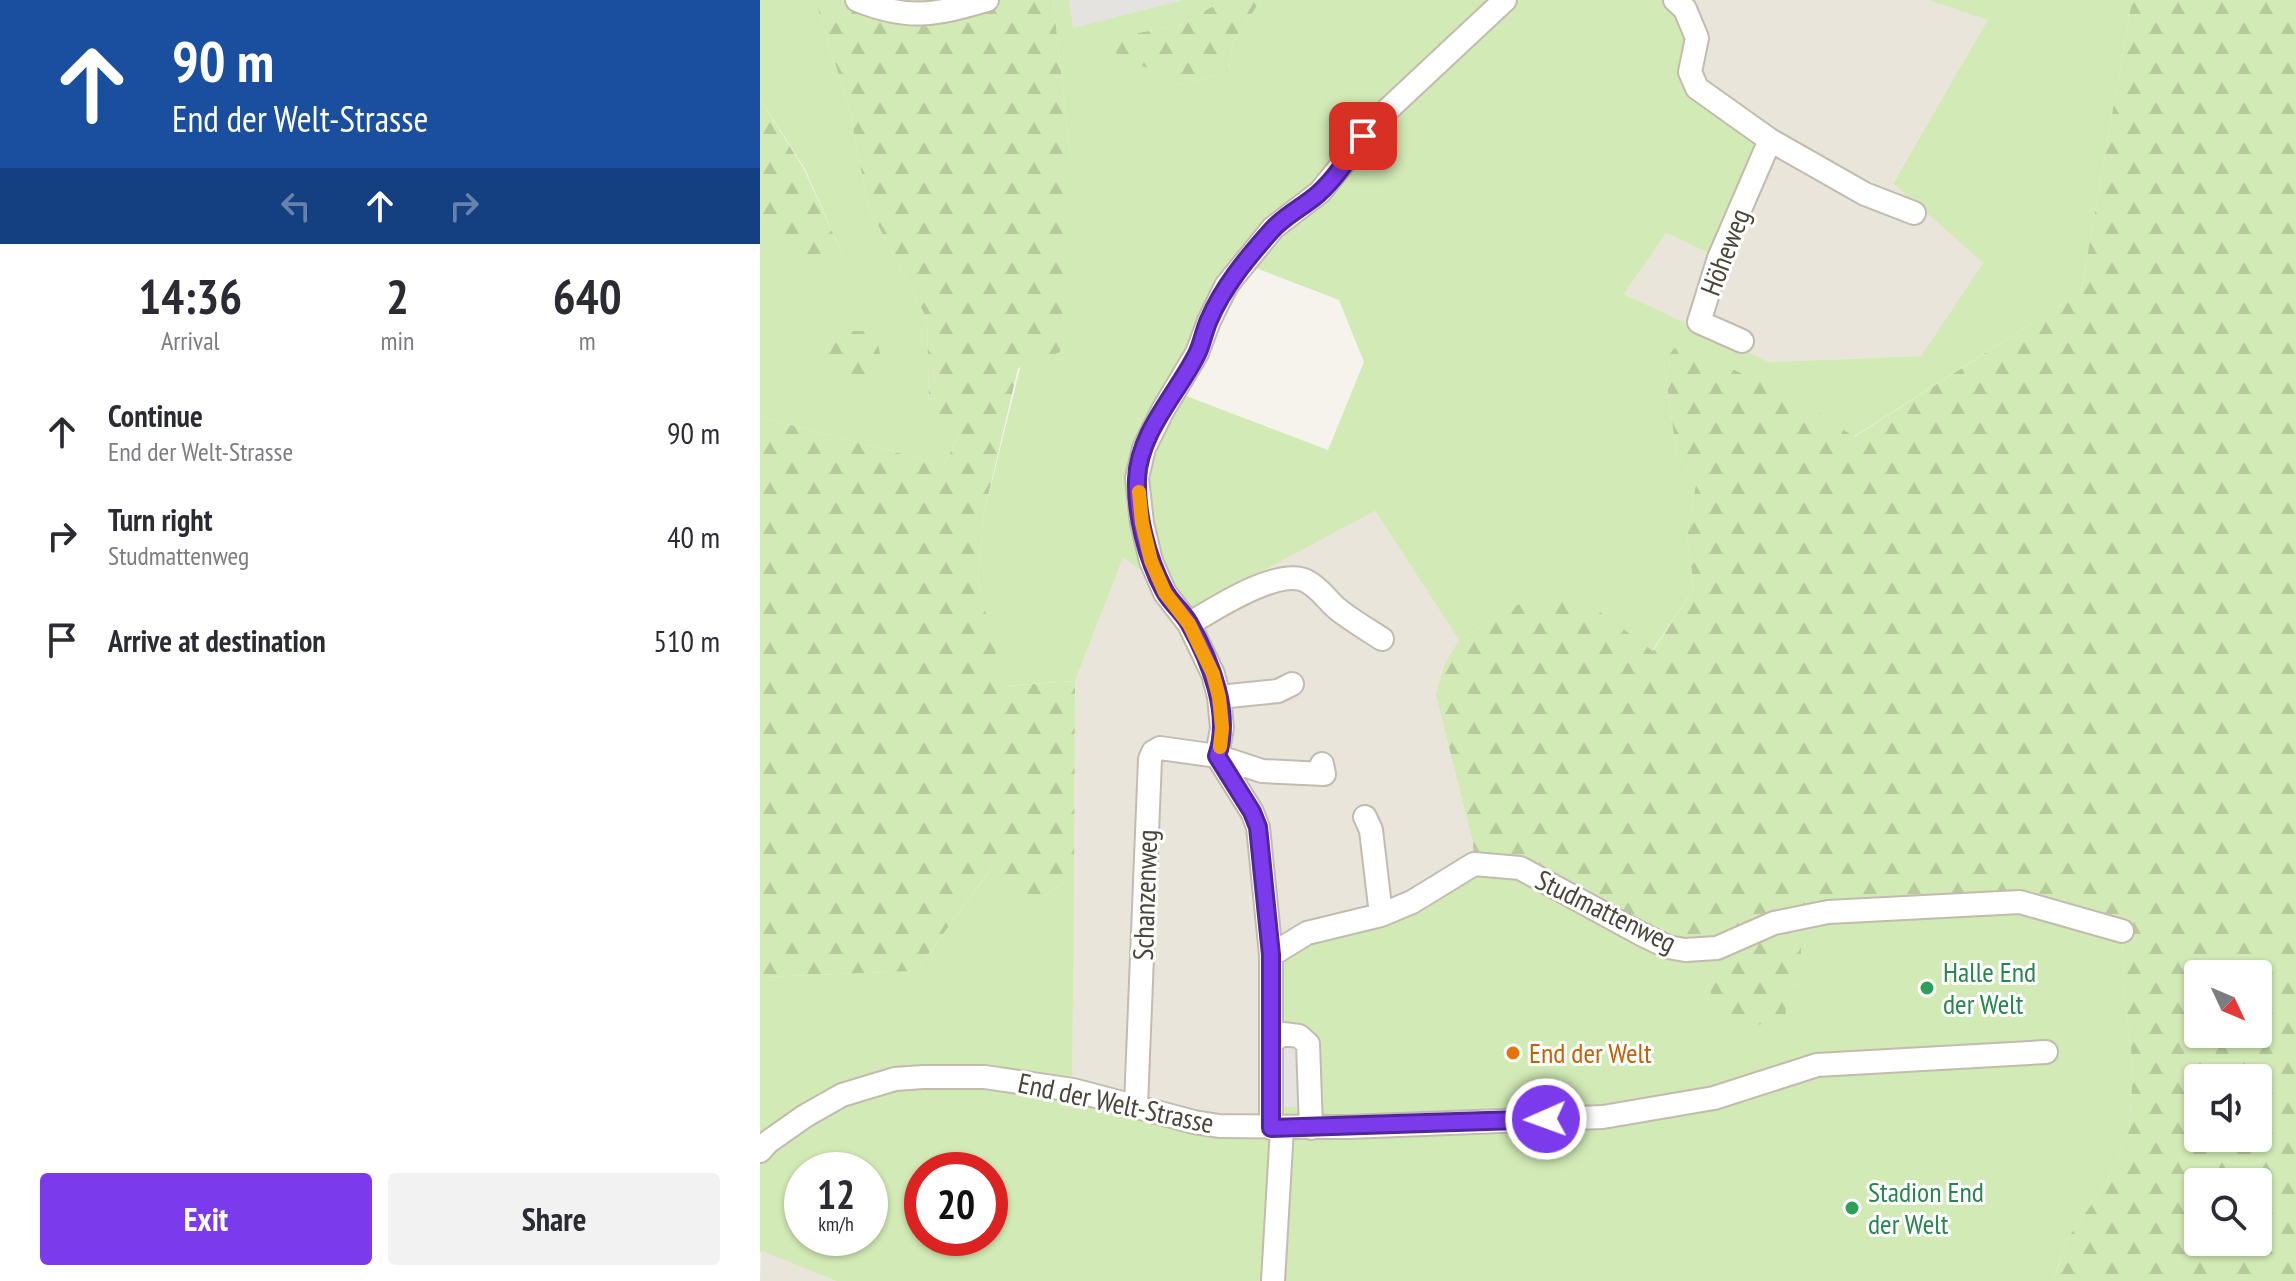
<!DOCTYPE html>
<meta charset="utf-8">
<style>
body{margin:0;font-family:"PT Sans Narrow",sans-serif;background:#f2f2f3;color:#2b2b33;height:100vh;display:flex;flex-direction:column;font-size:30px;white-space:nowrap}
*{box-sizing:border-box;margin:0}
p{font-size:26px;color:#7c7c81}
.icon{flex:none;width:44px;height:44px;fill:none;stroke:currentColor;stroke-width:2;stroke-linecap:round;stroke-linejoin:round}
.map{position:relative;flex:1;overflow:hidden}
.sheet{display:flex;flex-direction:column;background:#fff;width:760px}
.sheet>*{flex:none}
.banner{background:#1a4fa0;color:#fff;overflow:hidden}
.needle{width:52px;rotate:134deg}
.fabs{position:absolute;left:1424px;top:960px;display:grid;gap:16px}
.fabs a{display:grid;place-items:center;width:88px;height:88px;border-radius:8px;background:#fff;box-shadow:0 2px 6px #0004;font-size:40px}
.speed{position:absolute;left:24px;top:1152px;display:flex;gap:16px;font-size:40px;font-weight:700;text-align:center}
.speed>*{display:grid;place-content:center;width:104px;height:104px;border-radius:50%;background:#fff;box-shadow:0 2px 6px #0004;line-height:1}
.speed small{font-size:20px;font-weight:400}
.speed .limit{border:12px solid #d22;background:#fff;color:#111}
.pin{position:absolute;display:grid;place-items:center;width:68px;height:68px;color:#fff;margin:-34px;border-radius:16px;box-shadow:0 4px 12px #0006}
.me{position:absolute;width:88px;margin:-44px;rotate:268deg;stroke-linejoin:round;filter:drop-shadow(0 0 6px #0008)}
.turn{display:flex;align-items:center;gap:28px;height:168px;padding:0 40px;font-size:36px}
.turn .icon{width:104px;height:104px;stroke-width:2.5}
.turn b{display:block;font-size:56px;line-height:68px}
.lanes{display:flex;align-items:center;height:76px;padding:0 40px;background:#0003;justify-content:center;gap:40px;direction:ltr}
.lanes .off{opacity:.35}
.eta{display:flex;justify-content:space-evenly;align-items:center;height:136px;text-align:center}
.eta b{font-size:48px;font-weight:600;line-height:56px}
.cta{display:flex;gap:16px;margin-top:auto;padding:16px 40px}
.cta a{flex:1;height:92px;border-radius:8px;background:#7c3aed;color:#fff;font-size:32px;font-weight:600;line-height:92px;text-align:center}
.cta a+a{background:#f2f2f3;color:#2b2b33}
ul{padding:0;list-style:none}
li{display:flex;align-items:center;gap:24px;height:104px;padding:0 40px}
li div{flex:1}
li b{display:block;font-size:30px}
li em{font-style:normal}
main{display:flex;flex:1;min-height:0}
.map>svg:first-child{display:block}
</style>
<main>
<section class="sheet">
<div class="banner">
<div class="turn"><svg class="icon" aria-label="ahead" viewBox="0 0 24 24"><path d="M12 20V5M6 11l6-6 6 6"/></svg><div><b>90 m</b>End der Welt-Strasse</div></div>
<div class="lanes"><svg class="icon off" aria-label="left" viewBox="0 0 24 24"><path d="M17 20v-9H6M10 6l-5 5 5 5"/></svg><svg class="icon" aria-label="ahead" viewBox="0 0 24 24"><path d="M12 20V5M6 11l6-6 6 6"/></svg><svg class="icon off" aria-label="right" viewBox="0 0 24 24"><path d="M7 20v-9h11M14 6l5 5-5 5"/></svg></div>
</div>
<div class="eta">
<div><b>14:36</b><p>Arrival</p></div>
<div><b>2</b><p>min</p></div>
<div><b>640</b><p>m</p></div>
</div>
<ul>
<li><svg class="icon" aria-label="ahead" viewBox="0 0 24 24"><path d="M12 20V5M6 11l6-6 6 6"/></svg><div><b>Continue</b><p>End der Welt-Strasse</p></div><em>90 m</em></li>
<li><svg class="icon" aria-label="right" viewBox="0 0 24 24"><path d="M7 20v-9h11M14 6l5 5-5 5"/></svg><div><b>Turn right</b><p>Studmattenweg</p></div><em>40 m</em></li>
<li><svg class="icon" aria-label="arrive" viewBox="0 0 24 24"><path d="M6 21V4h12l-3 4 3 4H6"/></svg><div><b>Arrive at destination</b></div><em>510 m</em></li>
</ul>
<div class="cta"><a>Exit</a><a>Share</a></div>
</section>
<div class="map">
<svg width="1536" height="1281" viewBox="0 0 1536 1281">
<defs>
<pattern id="forest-firs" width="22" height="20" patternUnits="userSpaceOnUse" patternTransform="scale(2)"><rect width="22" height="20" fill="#d2eab5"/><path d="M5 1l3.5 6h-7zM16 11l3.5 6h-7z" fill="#b6ca9c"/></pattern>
</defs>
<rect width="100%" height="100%" fill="#f6f3ec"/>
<!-- residential -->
<path fill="#eae5da" d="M915 0H1168L1229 20 1133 182 1223 263 1161 356 1009 362 864 294 906 233 958 258 937 88Z
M615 511 699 640 685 663 713 842 714 864 508 1123 461 1122 312 1081 315 681 363 556 432 609Z
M1 1250 76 1281H0Z"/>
<!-- green -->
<path fill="#d2eab5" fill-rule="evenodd" d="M0 0H55L89 107 108 206 167 319 169 405 199 435 184 465 0 417V212L6 224 82 254 45 169 0 99Z
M293 0H463L424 24 334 42 422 85 467 72 474 40 501 0H915L925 9 930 72 1010 140 959 258 906 233 864 294 1009 362 1161 356 1223 263 1133 183 1228 20 1168 0H1372L1321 292 1093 437 1051 407 919 344 904 362 916 451 936 484 927 536 934 588 892 651 759 604 699 640 615 511 432 609 363 557 315 681 243 686 218 582 223 518 311 162ZM493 267 579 300 604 362 568 450 421 394Z
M735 864 1025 988 1041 983V923L1260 902 1362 931 1365 1005 1373 1066 1369 1131 1347 1182 1306 1241 1293 1281H76L2 1251 0 1253V977L156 971 234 865 271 906 314 875 312 1097 521 1135 511 955ZM42 1170H110V1238H42ZM162 1170H230V1238H162Z"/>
<!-- forest -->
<path fill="url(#forest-firs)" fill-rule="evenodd" d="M55 0H293L311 162 300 352 258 368 223 518 218 582 244 686 315 681 314 875 271 906 233 866 156 971 0 977V417L184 465 199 435 169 406 167 319 108 206 89 107Z
M463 0H501L474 40 467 72 422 85 333 42 424 24Z
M1372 0H1536V1281H1293L1306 1241 1347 1182 1369 1131 1373 1066 1365 1005 1362 931 1283 907 1041 923V983L1025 988 1026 1022 961 1028 938 950 789 882 714 864 713 842 676 695 685 663 699 640 759 604 817 595 893 651 934 588 927 536 936 484 916 451 904 362 918 343 1051 407 1094 437 1321 292ZM1438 974H1498V1034H1438ZM1438 1078H1498V1138H1438ZM1438 1182H1498V1242H1438Z
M0 99 44 169 82 254 38 265 6 224 0 212Z
M82 331H113C127 364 120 371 98 396L77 381 66 352Z"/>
<!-- parking -->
<path fill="#e5e3e0" d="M309 0H424L313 28Z
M542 1046V1107H517V1047Z"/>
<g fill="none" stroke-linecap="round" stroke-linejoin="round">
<defs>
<path id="minor" d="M97 0C149 21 175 15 227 0
M915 0 925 9 937 38 930 72 937 88 1010 140 1105 194 1154 213
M982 341 939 322 959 258 1010 140
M429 624C454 609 521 565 548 582 561 589 569 603 580 611 593 621 608 630 622 639
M459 697 518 691 532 684
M605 817 611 830 621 915
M511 955 547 933 621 915 652 902 714 864 760 868 883 935 908 947 925 950 957 948 1014 923 1068 912 1260 902 1362 931
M511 1042 523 1034 539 1036 548 1044 551 1128
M376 1105 390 759 393 752 400 748 457 756 502 771 564 774 562 764
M511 1128V955L498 827 492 812 457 756 462 728 459 697 453 674 429 624 405 593 391 561 382 523 377 478 384 448 403 410 437 353 449 321 466 286 513 228 560 192 622 115 745 0
M0 1151 8 1142 45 1116 82 1095 135 1079 163 1077H225L313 1090 434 1122 459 1126 588 1127 843 1117 954 1098 1057 1065 1286 1052
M513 1281 522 1128"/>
</defs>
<!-- minor casing -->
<use href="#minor" stroke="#c2bbae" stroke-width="26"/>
<!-- minor -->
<use href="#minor" stroke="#fff" stroke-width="22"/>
</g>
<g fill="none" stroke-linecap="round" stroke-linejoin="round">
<defs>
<path id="route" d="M603 136C590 156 576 178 558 194 543 207 524 216 511 231 487 258 463 287 449 320 444 331 442 344 437 354 417 394 379 432 377 479 376 515 387 558 404 590 410 602 422 611 429 623 450 660 472 714 457 756L492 812 498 827 511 955V1128L786 1119"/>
</defs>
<!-- route casing -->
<use href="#route" stroke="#51269a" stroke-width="20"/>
<!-- route -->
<use href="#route" stroke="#7c3aed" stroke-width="14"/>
<!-- slow -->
<path stroke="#f59e0b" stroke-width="14" d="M379 492 382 523 391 561 405 593 429 624 453 674 459 697 462 728 460 747"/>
</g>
<!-- markers -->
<g fill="#2e9e5b" stroke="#fff" stroke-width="3">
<circle cx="1167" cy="988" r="8"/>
<circle cx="1092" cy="1208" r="8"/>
</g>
<circle fill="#e8710a" stroke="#fff" stroke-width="3" cx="753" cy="1053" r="8"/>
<g text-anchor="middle" stroke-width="6" stroke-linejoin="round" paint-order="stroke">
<!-- street labels -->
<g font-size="28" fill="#4b4439" stroke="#fff">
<text transform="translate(965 252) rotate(-69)" y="10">Höheweg</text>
<text transform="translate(385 895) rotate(-88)" y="10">Schanzenweg</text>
<text transform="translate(846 911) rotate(26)" y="10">Studmattenweg</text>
<text transform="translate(356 1103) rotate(12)" y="10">End der Welt-Strasse</text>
</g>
<!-- leisure labels -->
<g font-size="28" fill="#27864d" stroke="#fff" text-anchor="start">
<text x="1183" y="982">Halle End<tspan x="1183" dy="32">der Welt</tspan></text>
<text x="1108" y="1202">Stadion End<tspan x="1108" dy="32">der Welt</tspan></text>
</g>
<!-- food labels -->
<g font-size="28" fill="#c56008" stroke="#fff" text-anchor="start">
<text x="769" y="1063">End der Welt</text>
</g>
</g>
</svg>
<div class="fabs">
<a><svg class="needle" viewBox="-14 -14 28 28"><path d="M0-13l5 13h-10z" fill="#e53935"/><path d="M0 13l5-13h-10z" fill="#7c7c81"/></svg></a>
<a><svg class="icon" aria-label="sound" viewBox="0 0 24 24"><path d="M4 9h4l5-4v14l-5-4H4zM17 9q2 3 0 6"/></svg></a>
<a><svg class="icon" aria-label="search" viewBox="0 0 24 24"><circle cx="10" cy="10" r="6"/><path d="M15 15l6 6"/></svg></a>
</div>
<div class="speed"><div>12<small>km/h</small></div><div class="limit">20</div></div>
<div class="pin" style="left:603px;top:136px;background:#d93025"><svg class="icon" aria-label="arrive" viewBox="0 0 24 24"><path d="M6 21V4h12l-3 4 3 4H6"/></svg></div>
<svg class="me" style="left:786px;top:1119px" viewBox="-20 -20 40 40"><circle r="17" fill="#7c3aed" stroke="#fff" stroke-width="3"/><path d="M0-11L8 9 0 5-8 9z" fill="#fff"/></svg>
</div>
</main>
